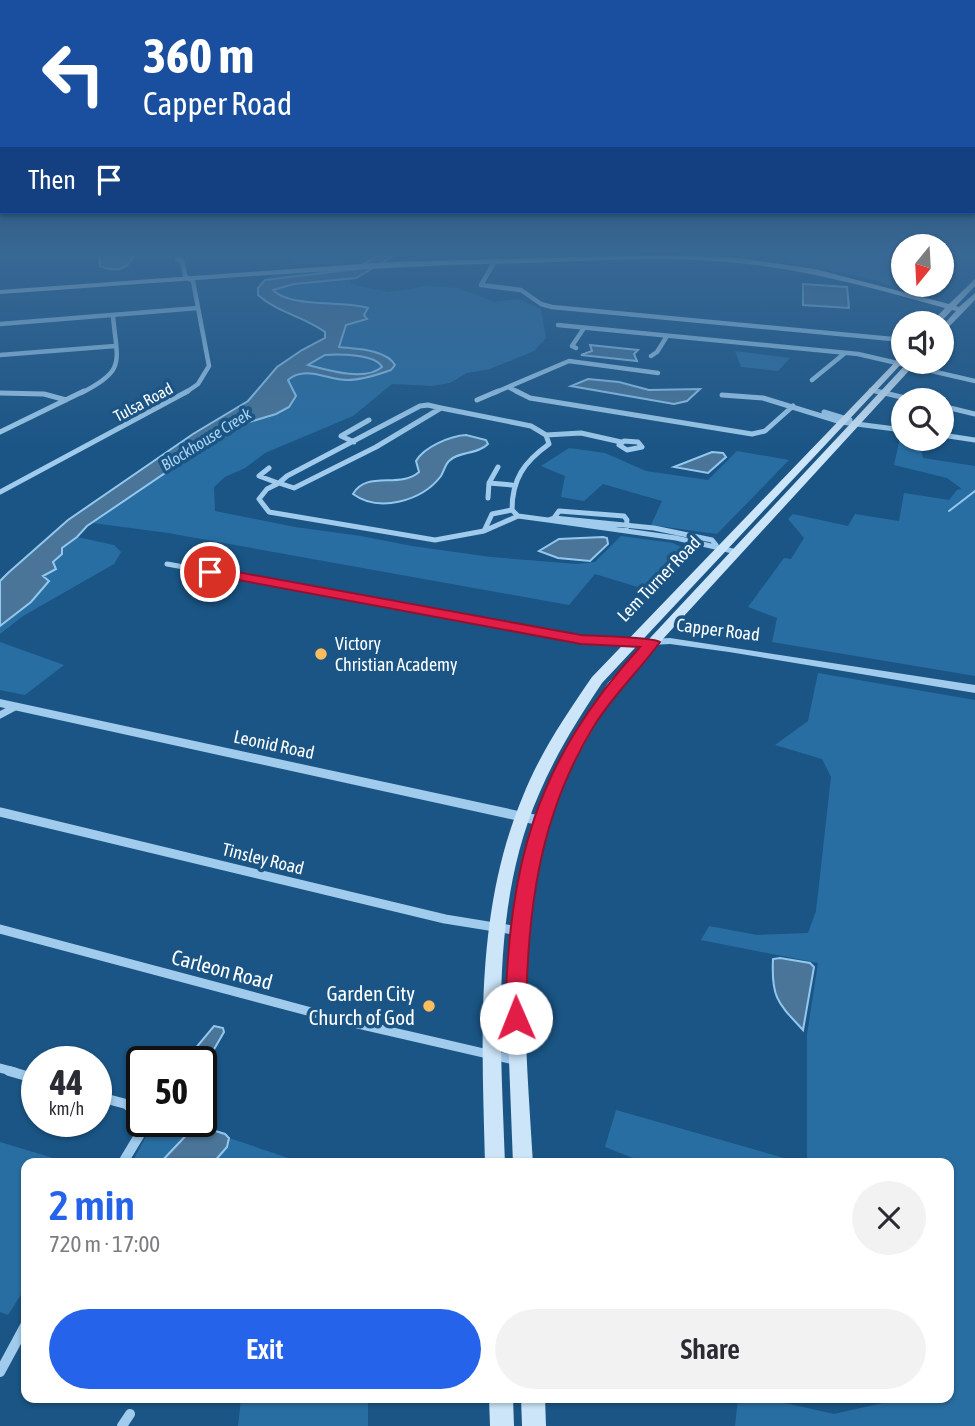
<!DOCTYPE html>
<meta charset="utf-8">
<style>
body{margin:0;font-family:"Asap Condensed",sans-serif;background:#f2f2f3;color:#2b2b33;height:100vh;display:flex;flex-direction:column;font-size:26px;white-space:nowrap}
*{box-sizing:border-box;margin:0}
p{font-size:23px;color:#7c7c81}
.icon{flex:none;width:38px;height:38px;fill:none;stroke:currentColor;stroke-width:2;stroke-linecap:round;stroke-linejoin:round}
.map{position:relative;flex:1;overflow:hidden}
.panel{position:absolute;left:21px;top:1158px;width:933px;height:245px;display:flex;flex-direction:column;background:#fff;border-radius:14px;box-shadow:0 2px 5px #0004}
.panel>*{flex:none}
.banner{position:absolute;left:0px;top:0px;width:976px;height:214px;box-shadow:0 2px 5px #0004;background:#1a4fa0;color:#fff;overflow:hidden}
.needle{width:46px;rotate:198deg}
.controls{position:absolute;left:891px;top:234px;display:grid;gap:14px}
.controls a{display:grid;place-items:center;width:63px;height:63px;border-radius:50%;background:#fff;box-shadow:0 2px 5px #0004;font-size:35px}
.speed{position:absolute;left:21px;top:1046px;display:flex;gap:14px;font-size:35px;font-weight:700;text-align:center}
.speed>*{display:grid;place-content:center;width:91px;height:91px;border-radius:50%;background:#fff;box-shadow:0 2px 5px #0004;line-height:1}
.speed small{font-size:18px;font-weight:400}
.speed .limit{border:4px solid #111;border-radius:10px;background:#fff;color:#111}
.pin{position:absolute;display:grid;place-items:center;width:60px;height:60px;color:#fff;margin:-30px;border:4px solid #fff;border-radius:50%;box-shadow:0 2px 7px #0007}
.me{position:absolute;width:77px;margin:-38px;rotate:359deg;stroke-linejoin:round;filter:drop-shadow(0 0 5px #0008)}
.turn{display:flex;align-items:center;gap:24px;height:147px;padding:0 28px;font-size:32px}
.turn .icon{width:91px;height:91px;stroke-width:2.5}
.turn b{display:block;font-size:49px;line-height:60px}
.then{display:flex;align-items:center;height:66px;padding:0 28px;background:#0003;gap:14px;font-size:26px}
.round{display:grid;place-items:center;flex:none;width:74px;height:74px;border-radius:37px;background:#f2f2f3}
.headline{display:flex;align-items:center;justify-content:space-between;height:119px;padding:0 28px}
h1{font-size:42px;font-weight:600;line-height:52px;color:#2563eb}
.cta{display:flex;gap:14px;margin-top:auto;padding:14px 28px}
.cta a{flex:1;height:80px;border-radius:42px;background:#2563eb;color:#fff;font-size:28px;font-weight:600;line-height:80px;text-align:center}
.cta a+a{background:#f2f2f3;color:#2b2b33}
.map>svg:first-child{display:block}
</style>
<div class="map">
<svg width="975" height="1426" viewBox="0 0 975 1426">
<rect width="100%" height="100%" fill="#1a5585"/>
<!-- green -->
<path fill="#296ea2" d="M287 252H383L356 269 265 280 273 275 356 268 360 263 295 265Z
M849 252H903V275L891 279 892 286 868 278 786 263 788 256 855 258Z
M356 278 350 281 351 284 388 292 429 286 458 288 494 302 518 299 541 309 546 338 534 351 490 369 467 373 450 383 432 386 392 384 353 416 265 453 245 468 225 477 214 487 215 511 295 527 361 536 412 546 491 557 577 564 595 562 621 536 673 543 695 554 654 592 595 574 569 605 168 533 93 523 233 427 289 407 288 380C305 365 327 380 347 380 362 380 377 375 391 370V359L369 351 338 347 346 325 367 319 363 315 368 309C346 306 287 304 273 289L294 284Z
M735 351 790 358 778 371 741 367Z
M325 355C339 354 376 354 382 367 365 382 327 370 307 364Z
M901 433 903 439H919L923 458 975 466V676L772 642 777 618 748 607 784 558 791 559 804 538 788 519 793 514 848 526 855 514 899 521 904 493 949 500 957 490 962 489 947 478 894 465Z
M569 448 605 453 646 471 708 480 737 451 789 460 717 534 651 525 662 501 603 484 584 501 561 497 565 476 541 466Z
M77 537 114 545 121 552 114 564 23 616 0 634V626L31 602 49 581 42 576 62 554V548Z
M0 642 64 665 25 695 0 690Z
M818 673 975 700V1426H735L738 1398H763L834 1414 905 1398H948V1164H807V1034L818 963 701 940 709 926 757 935 808 933 816 911 831 777 822 759 775 745 808 721Z
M616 1110 805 1164H648L605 1147Z
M154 1122H188L196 1125 159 1164H131Z
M229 1138 306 1164H213L227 1147Z
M0 1142 73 1164H26V1287L8 1315 0 1312Z
M237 1398H368V1426H238L241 1400Z"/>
<!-- water -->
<path fill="#4a7598" stroke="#93c8ee" stroke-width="2" fill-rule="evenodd" d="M95 252H145L133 257C126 271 115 272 100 266L99 254Z
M383 252H400L356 278 294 284 273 290C290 308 343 300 368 308L364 315 367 319 346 325 339 347C355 349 386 349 395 365L391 370C377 375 362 380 347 380 328 380 305 365 288 380L296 396 289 407 276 414 233 427 87 526 77 537 62 548V554L53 562 56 569 43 576 49 581 31 602 0 626V581L8 573 68 520 193 434 248 401 277 367 302 350 325 338V332C303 316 278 313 258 295V288L265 280 356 269ZM325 355C339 354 376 354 382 367 365 382 327 370 308 365Z
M803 284 847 287 849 308 803 305Z
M590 345 638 350 634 354 637 361 581 355 592 351Z
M588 379 619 382 649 390 700 389 687 401 674 404 571 386Z
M466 435 486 440 488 444C477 455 458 451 449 461 445 465 444 471 441 476 422 501 379 513 353 494 366 470 400 489 419 472L416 461C424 447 450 436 466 435Z
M712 452 723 453 726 457 708 473 674 467Z
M603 537 607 538 608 544 590 561 558 558 539 551 559 539Z
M780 958 810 963 814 967 803 1030C778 1003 771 998 773 959Z
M214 1026 223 1028 224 1032 202 1070 201 1062H184Z
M196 1125 225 1134 229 1138 227 1147 213 1163 159 1164Z"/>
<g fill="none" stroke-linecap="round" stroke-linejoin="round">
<!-- stream -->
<path stroke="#93c8ee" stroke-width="2" d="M949 511 975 491"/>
</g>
<!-- building -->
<path fill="#437fae" stroke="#2f597a" stroke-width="2" d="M907 397 922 400 905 401Z"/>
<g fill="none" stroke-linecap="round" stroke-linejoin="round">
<!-- minor-far4 -->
<path stroke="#a0cbec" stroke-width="4.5" d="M177 259 182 261 185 276 193 281 209 366 198 384 185 393
M495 261 481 285 521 290 541 304 552 307 903 340
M0 324 198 308
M558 325 858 354 975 381
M576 348 572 346 584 328
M0 355 115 346
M651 356 657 352 667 336
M812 380 845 353
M508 387 520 393
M871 390 883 393
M81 393C127 370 117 362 113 316
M494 393 569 361 658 373"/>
<!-- minor-far3 -->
<path stroke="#a0cbec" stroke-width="5" d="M516 391 530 398 752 434 765 431 793 406
M876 391 918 401
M0 393 44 394 66 400
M722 395 763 398 841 422 903 430
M477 400 498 391
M428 405 441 408 376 447 294 488 279 483 287 476 420 406Z
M942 406 975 414
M441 408 531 426 546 435 549 444C524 462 512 479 512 510L518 516 548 520
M824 412 850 420
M0 432 84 391
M546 435 581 433 621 442
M942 435 975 440
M624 441 638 442 642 447 627 450 619 445Z
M354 442 341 436 369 420
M269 468 259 476 278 483
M279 483 267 489 259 499 269 512 435 540 484 531 492 514 512 510
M489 483 498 467
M0 492 188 391
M488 498 489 483 512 485
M554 518 559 511 624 516 627 520 626 530
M484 531 518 516
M716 545 712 540 654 528 554 518 548 520 676 538 737 552
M167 564 195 569"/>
<!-- minor-far2 -->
<path stroke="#a0cbec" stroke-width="7" d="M185 567 581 639 631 643
M0 715 15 707"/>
<!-- minor-far1 -->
<path stroke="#a0cbec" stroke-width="9" d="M0 812 445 919 519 931
M0 929 345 1021 518 1061
M0 1068 15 1072"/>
<!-- minor -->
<path stroke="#a0cbec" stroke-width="10" d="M9 1071 37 1079
M96 1096 126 1104 142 1116
M122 1164 140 1134 142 1122
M0 1372 26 1324
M122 1426 130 1414"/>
<!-- tertiary -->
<path fill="#a0cbec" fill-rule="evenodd" d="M670 638 975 685V693L729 652 670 644 631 646 625 643 631 640Z
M0 699 542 816 547 818 549 821 547 824 542 826 0 707Z"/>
<!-- secondary -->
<path fill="#cce5f9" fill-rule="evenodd" d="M663 255 737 258 815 269 949 304 975 279V286L956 306 959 307 975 293V300L942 334V326L956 311 952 310 939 324H930L945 308C877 289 809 270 739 263 667 255 594 261 522 263 348 267 174 282 0 294V290L388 262Z
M903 354V362L602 683C578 719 556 754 539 794 489 908 501 1042 505 1164H485C482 1041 474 912 523 796 540 753 566 715 592 677Z
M908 362H917L618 688C595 725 573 760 557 800 512 915 526 1044 533 1164H513L508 1034V973L513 915 524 858 542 802 569 745 608 683Z
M489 1398H513L514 1426H490Z
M521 1398H545L546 1426H522Z"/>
</g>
<!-- sky -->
<linearGradient id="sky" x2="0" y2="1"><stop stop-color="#0e2f49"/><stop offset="0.56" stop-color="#386894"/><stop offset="1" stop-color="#386894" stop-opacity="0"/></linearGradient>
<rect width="975" height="452" fill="url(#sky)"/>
<!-- route -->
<path fill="#e11d48" stroke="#92132f" stroke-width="2" d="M210 567 581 635C595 636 654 637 660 642 639 671 613 695 594 726 538 817 527 914 526 1018L523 1024 516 1027 509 1024 505 1018C509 864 534 764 640 647L581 644 206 574 204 572Z"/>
<!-- markers -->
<g fill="#febc5c" stroke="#1a5585" stroke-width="2.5">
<circle cx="321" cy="654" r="7"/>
<circle cx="429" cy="1006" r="7"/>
</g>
<g text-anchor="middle" stroke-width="7" stroke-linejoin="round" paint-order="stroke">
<!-- far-street labels -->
<g font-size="16" fill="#fff" stroke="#1a5585">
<text transform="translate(143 402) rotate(-28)" y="6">Tulsa Road</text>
</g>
<!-- far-water labels -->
<g font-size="16" font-style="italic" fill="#acd5f3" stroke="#1a5585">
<text transform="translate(206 439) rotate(-32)" y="6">Blockhouse Creek</text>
</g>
<!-- street labels -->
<g font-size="18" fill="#fff" stroke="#1a5585">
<text transform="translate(659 579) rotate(-46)" y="6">Lem Turner Road</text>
<text transform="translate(718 630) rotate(7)" y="6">Capper Road</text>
<text transform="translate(274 745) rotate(12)" y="6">Leonid Road</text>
<text transform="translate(263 859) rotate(14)" y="6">Tinsley Road</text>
</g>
<!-- poi labels -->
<g font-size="18" fill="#fff" stroke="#1a5585" text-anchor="start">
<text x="335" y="650">Victory<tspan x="335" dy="21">Christian Academy</tspan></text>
</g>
<!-- near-street labels -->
<g font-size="21" fill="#fff" stroke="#1a5585">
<text transform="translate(222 970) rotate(15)" y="7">Carleon Road</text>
</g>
<!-- near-poi labels -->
<g font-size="21" fill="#fff" stroke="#1a5585" text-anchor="end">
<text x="415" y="1001">Garden City<tspan x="415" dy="24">Church of God</tspan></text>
</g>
</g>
</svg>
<div class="controls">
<a><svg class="needle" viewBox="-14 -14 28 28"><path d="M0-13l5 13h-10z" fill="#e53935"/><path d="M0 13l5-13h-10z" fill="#7c7c81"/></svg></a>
<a><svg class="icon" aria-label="sound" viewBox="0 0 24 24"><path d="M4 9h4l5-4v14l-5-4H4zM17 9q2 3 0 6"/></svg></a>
<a><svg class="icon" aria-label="search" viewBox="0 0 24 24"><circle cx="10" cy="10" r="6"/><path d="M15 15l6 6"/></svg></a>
</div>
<div class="speed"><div>44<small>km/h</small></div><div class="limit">50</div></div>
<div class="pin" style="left:210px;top:572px;background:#d93025"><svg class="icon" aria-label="arrive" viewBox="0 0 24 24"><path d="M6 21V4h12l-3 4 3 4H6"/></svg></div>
<svg class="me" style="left:516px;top:1018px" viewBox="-20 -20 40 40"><circle r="19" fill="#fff"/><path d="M0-13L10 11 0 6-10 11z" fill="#e11d48"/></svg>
<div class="banner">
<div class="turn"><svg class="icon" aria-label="left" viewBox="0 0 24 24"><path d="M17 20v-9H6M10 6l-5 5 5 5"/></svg><div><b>360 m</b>Capper Road</div></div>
<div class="then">Then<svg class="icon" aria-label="arrive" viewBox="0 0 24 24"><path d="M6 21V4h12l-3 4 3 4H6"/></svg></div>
</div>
<section class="panel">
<div class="headline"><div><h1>2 min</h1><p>720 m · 17:00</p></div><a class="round"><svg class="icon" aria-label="close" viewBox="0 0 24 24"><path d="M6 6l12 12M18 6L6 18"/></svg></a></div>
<div class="cta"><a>Exit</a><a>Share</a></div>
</section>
</div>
